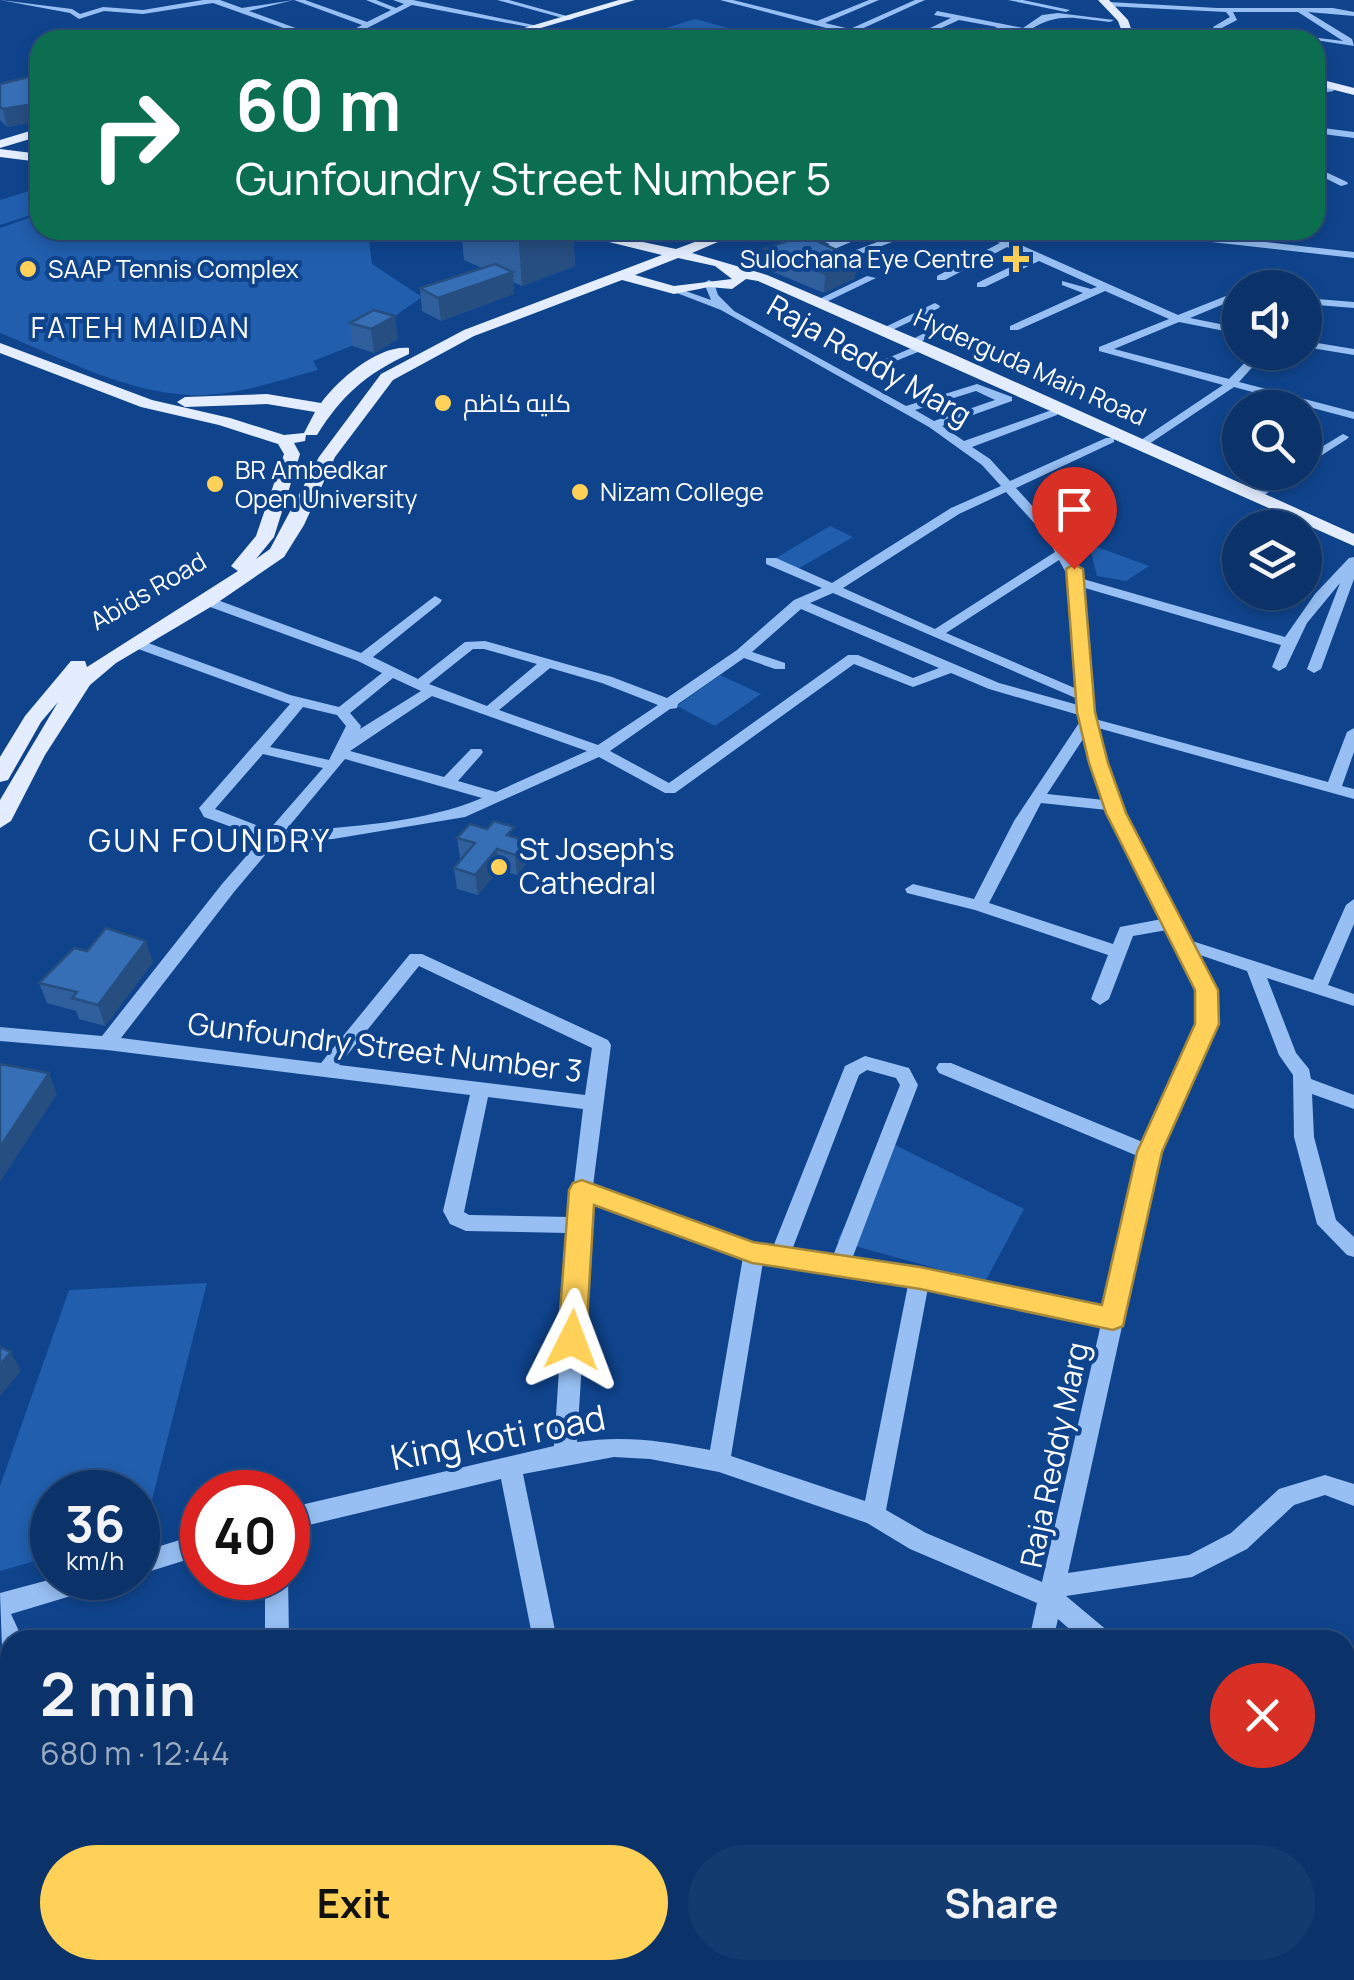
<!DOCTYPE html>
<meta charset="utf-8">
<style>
body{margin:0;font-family:Manrope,Cairo,sans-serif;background:#143b70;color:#f1f3f6;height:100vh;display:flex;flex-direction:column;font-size:38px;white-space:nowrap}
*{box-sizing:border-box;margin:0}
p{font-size:32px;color:#9aaac1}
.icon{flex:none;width:55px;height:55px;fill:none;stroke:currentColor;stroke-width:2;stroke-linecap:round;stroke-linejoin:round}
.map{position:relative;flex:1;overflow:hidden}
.sheet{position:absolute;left:0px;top:1630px;width:1355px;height:350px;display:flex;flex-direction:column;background:#0b336a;border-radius:30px 30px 0 0;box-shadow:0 5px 15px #0003,0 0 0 2px #2b4e7e}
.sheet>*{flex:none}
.guide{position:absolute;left:30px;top:30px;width:1295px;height:210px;border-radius:30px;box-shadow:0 5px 15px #0003,0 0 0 2px #2b4e7e;background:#0b6e4f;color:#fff;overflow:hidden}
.buttons{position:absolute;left:1222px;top:270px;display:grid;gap:20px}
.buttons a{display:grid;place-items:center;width:100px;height:100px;border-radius:50%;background:#0b336a;box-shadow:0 5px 15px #0003,0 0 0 2px #2b4e7e;font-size:50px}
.speed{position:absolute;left:30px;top:1470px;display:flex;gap:20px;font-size:50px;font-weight:700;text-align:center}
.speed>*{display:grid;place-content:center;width:130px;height:130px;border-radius:50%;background:#0b336a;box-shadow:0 5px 15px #0003,0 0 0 2px #2b4e7e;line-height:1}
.speed small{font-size:25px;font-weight:400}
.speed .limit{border:15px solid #d22;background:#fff;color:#111}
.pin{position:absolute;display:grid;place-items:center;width:85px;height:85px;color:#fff;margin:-102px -42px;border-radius:50% 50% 50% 0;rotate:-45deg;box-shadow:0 0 10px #0007}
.pin .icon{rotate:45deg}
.me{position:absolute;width:110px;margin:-55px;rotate:3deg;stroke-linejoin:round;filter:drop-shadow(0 0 8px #0008)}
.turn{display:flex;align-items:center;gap:35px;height:210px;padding:0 40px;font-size:45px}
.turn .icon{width:130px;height:130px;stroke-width:2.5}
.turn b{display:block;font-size:70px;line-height:85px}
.round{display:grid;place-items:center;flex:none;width:105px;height:105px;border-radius:52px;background:#143b70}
.head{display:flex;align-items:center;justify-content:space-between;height:170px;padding:0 40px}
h1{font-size:60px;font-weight:700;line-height:75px}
.cta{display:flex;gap:20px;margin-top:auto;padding:20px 40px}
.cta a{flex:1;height:115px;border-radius:60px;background:#ffd159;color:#111;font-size:40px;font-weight:700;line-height:115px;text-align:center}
.cta a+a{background:#143b70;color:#f1f3f6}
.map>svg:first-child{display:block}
</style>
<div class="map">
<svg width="1354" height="1980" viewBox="0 0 1354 1980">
<rect width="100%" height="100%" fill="#0f448d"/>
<!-- green -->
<path fill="#215ead" d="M695 19 736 30 705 40H627Z
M29 191 40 195V212L0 225V200Z
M40 214V230H345L369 241 372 264 422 297 354 345 313 361 318 370C276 381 233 397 190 395 124 392 60 357 0 333V228Z
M830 526 853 537 796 570 774 559Z
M1089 544 1149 566 1126 581 1097 576Z
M720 675 761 694 715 726 677 706Z
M887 1141 1024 1209 985 1282 837 1241Z
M207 1283 144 1531 138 1533V1492H52V1556L0 1571V1486L69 1290Z"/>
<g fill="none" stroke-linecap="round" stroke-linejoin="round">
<!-- stream -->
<path stroke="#88baf7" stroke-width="2.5" d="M1245 32 1272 35"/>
<!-- minor -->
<path fill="#97bff3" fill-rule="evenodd" d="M0 0 72 9 80 14 103 7 143 10 203 0H220L242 8 294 0 249 11 328 40H317L213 3 143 14 104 11 79 19 70 13Z
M294 0H305L367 22 391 10 366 0H376L396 8 404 4 393 0H413L538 26 534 28 412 5 344 40H334L362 25Z
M497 0H509L574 18 570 20Z
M720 0H733L817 21 869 0H879L825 23 850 29 915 0H925L857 31 889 40 849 34Z
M1008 0H1023L1070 10 1066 12Z
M1109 2 1217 8H1333L1354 12V16L1308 12 1352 39 1354 46 1315 40H1269L1232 34 1236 32 1266 35 1269 32 1343 41 1298 12H1233L1237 20 1216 31 1213 27 1230 17 1226 12 1106 6Z
M937 11 1023 28 1042 15 1058 13 1114 20 1110 22C1075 19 1059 11 1028 31L1032 40H1024L1021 32C997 27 994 40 973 40L997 27 959 20 915 40H905L951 18 934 15Z
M1331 87 1334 91 1315 94V90Z
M1315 127 1354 132V138L1315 133Z
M1315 167 1347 182 1348 184 1341 186 1315 173Z
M866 230H879L825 253 835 258 909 230H923L835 264 781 239 789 237 817 249 830 244 808 236V232L839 241Z
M970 230 1185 233 1354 252V258L1185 239 994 233 1178 315 1226 296 1240 295V301H1231L1190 318 1240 328V334L1179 322 1114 349 1229 379 1255 352H1266L1239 382 1354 412V419L1234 387 1146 446H1138V442L1223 385 1099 351V347L1169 319 1105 291 1018 330H1010V326L1083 293 1062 285V281L1091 289 1097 287 1039 261 985 287H977V283L1031 257 1007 247 945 280H937V276L1000 243Z
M867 276 876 278 822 304 813 302Z
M709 280 714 283 718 295 734 311 906 406 977 384 1012 397V401L942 426 964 441 1049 411H1057V415L972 447 990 459 1010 481 1106 438H1114V442L1016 488 1056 532 1083 579 1285 637 1315 594 1349 558 1354 557V579L1321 669 1314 673 1307 669 1340 583 1307 623 1286 667 1279 671 1272 667 1281 645 1085 588 1095 719 1328 782 1347 732 1354 728V752L1342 786 1354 789V799L1098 728 1124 813 1189 940 1313 980 1346 905 1354 899V924L1328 985 1354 994V1006L1267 978 1296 1053 1309 1069 1311 1079 1354 1095V1109L1312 1094 1314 1137 1336 1220 1354 1237V1257L1347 1255 1317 1224 1294 1137 1293 1075 1279 1055 1247 971 1197 954 1215 989 1216 1024 1160 1153 1068 1573 1189 1555 1231 1533 1279 1489 1325 1475 1354 1484V1506L1325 1495 1294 1505 1247 1549 1192 1577 1066 1596 1109 1632 1112 1640H1082L1058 1619 1053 1640H1029L1037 1603 910 1549 867 1523 719 1472 650 1459 614 1457 523 1474 557 1640H533L501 1479 288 1530V1508L554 1446 568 1233 466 1231 450 1224 443 1211 470 1095 107 1050 0 1041V1027L102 1036 222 884 262 838 204 817 199 808 290 704 130 646V640H140L290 695 339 707 382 673 358 661 202 604V598H212L361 653 435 596 442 600 440 603 373 657 418 679 465 642 485 641 612 677 667 698 737 650 794 600 822 588 766 564V558H776L832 583 951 508 1001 486 982 465 929 427 721 310 669 290 674 287 711 300 704 283ZM976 391 995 400 934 421 915 410ZM1006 492 1047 537 1055 552 935 629 843 588 959 514ZM1059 560 1071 582 1077 689 946 633ZM833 593 1078 699V705L999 683 810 603ZM801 609 939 668 913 678 858 655H848L669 783 610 751 670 709 677 708 678 704 744 658 775 669H785V663L752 652ZM473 649H484L537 664 487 706 429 684ZM854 664 913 687 951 673 989 689 1079 715 1081 720 1014 821 974 899 913 884 905 889 907 893 975 910 1108 955 1091 999 1100 1005 1109 999 1133 936 1167 930 1197 989 1198 1024 1145 1143 951 1063H939L936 1068 939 1073 1140 1157 1105 1307 920 1269 852 1259 918 1085 909 1068 865 1056 845 1066 773 1247 753 1244 593 1186 611 1045 608 1040 422 954H410L321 1063 121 1038 234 892 276 842 333 839 465 817 599 757 665 793H675ZM550 668 602 683 658 705 598 745 499 710ZM393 678 421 691 360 729 361 726 350 713ZM432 696 587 751 496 792 458 781 481 755 483 752 481 749H471L444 777 350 751ZM303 707 337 715 346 726 329 760 270 747ZM1085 736 1104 800 1047 794ZM263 754 323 768 269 830 215 809ZM345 759 482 798C427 822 346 828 285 831ZM1041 803 1107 810 1162 919 1120 927 1113 944 989 903ZM419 966 592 1048 585 1095 339 1065ZM867 1070 896 1078 900 1085 833 1256 792 1250 859 1075ZM488 1097 583 1109 570 1217 469 1215 464 1212ZM592 1202 743 1257 710 1450C662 1441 626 1435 577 1442ZM763 1262 908 1285 865 1501 731 1456ZM928 1288 1101 1324 1042 1582 926 1533 886 1510Z
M1305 298 1354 302V308L1305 304Z
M935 303 940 306 939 308 888 332 879 330Z
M942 324 951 326 916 344 907 342Z
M1305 341 1354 349V355L1305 347Z
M914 347 918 348V352L871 371 862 369Z
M1343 434 1349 437 1347 439 1305 466V457Z
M1281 472H1296L1259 499H1251V493Z
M1275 512 1281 516 1273 528H1260L1271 513Z
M202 1533V1555L138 1575V1553Z
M288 1575 289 1640H265V1578H288Z
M56 1578H106L102 1586 94 1589 11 1614 23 1640H10V1652L2 1648 0 1593Z
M1345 1831 1354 1834V1862L1345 1859Z
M166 1970H195L199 1980H170Z
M312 1970H345L341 1980H308Z
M505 1970H537L533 1980H501Z
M952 1970H980L978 1980H950Z"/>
<!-- major -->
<path fill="#e3edff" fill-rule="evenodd" d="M619 0H635L500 40H483Z
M1098 0H1109L1128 20 1135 40H1125L1118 21Z
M1315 78 1354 88V95L1315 85Z
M40 128V136L0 148V140Z
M0 149 40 154V162L0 157Z
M560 230H586L676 249 727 230H746L692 253 767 275 955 355 1354 534V546L758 281 746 279 732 289 709 287 674 294 622 280 474 336 393 380 335 457 304 525 284 557 214 605 116 663 90 685 45 755 11 821 0 828V800L58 702 41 722 8 780 0 782V757L25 716 71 661H85L87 667 238 571 231 566 256 536 284 454 278 444 219 425 141 407 0 353V343L152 400 230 418 284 435 304 433 315 412 267 404 185 407 177 402 185 397 267 394 321 403C339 379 378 345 409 348V354C366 374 342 395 317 435H306L305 441 294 443 300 454 274 537 256 559 270 549 319 457 381 374 464 330 662 255ZM678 258 715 266 732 279 674 286 635 275Z"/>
</g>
<!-- wall -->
<path fill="#2f5f9d" d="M40 74V121L7 127 0 120V84Z
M461 230H573L575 266 522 286 513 282 514 294 441 321 422 311 420 288 482 268 464 260Z
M764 249 856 259 855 278 824 293 764 268Z
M350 323 398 339 374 353 353 346Z
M457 838H515L528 862 517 875 499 870 478 895 457 889 454 868 462 859 460 858Z
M153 962 105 1026 79 1019 76 1011 47 1003 39 983Z"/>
<!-- shaded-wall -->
<path fill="#264e80" d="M40 103V121L7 127 3 109Z
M518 230H573L575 266 522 286Z
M856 259 855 278 824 293 825 274Z
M513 272 514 294 441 321 438 298Z
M395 316 398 339 374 353 371 329Z
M526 841 528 862 517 875 515 855Z
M497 849 499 870 478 895 475 875Z
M146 941 153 962 105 1026 98 1005Z
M49 1073 57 1094 0 1182V1147Z
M11 1352 21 1371 0 1396V1365Z"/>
<!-- building -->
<path fill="#376fb7" stroke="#264e80" stroke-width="2.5" d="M40 74V103L3 109 0 107V84Z
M804 235 856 259 825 274 764 249Z
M495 264 513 272 438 298 420 288Z
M374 310 395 316 371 329 350 323Z
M494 821 514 827 507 835 526 841 515 855 497 849 475 875 454 868 475 843 457 838 470 824 487 829Z
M106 928 146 941 98 1005 72 998 77 992 39 983 74 948 87 951Z
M0 1064 49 1073 0 1147Z
M0 1347 11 1352 0 1365Z"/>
<!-- route -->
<path fill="#ffd159" stroke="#a6883a" stroke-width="2.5" d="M1074 564 1083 569 1095 712 1108 763 1126 813 1218 990 1219 1024 1162 1152 1123 1326 1113 1330 920 1289 752 1263 594 1205 586 1340 582 1348 572 1351 562 1348 558 1340 569 1190 573 1183 582 1180 753 1242 920 1267 1102 1305 1137 1152 1195 1024V990L1106 813 1089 763 1077 712 1066 569Z"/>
<!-- markers -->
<g fill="#ffd159" stroke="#0f448d" stroke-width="4">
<path d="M1011 244h10v10h10v10h-10v10h-10v-10h-10v-10h10z"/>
<circle cx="28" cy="269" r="10"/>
<circle cx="443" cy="403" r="10"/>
<circle cx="215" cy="484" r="10"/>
<circle cx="580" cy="492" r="10"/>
<circle cx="499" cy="867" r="10"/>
</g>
<g text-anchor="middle" stroke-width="8" stroke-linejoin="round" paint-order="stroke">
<!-- far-poi labels -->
<g font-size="25" fill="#fff" stroke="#0f448d" text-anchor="start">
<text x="994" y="268" text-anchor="end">Sulochana Eye Centre</text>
<text x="48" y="278">SAAP Tennis Complex</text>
<text x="463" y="412">كليه كاظم</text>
<text x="235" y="479">BR Ambedkar<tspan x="235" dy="29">Open University</tspan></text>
<text x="600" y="501">Nizam College</text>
</g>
<!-- far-street labels -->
<g font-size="25" fill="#fff" stroke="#0f448d">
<text transform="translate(1030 367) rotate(24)" y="9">Hyderguda Main Road</text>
<text transform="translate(148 591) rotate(-30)" y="9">Abids Road</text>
</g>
<!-- far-neighbourhood labels -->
<g font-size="28" letter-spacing="2.5" fill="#fff" stroke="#0f448d">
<text x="141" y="338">FATEH MAIDAN</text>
</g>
<!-- street labels -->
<g font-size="30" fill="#fff" stroke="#0f448d">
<text transform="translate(869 361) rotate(30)" y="10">Raja Reddy Marg</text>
<text transform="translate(385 1048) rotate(7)" y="10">Gunfoundry Street Number 3</text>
<text transform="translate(1055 1455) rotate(-78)" y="10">Raja Reddy Marg</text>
</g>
<!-- poi labels -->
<g font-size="30" fill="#fff" stroke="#0f448d" text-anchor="start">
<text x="519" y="860">St Joseph's<tspan x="519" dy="34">Cathedral</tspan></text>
</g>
<!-- neighbourhood labels -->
<g font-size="32" letter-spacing="2.5" fill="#fff" stroke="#0f448d">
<text x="210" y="852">GUN FOUNDRY</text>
</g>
<!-- near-street labels -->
<g font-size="35" fill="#fff" stroke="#0f448d">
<text transform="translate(498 1438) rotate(-11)" y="12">King koti road</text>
</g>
</g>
</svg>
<div class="buttons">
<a><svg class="icon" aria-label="sound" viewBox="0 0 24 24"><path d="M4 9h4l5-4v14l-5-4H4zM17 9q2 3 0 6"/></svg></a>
<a><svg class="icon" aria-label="search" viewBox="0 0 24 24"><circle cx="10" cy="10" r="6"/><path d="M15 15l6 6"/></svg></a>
<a><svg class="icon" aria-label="layers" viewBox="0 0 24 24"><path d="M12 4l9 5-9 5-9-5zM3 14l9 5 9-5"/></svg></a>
</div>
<div class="speed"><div>36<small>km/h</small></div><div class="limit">40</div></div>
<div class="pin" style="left:1074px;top:569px;background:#d93025"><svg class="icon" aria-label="arrive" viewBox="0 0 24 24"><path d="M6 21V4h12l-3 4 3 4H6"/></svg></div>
<svg class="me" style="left:572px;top:1340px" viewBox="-20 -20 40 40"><path d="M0-17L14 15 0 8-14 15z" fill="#ffd159" stroke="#fff" stroke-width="4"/></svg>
<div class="guide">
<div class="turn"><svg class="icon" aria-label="right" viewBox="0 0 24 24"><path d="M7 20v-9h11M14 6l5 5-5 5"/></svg><div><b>60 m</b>Gunfoundry Street Number 5</div></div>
</div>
<section class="sheet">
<div class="head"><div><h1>2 min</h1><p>680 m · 12:44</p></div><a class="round" style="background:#d93025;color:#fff"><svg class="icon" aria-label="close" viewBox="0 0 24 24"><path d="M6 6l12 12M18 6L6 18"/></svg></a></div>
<div class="cta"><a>Exit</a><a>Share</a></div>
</section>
</div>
